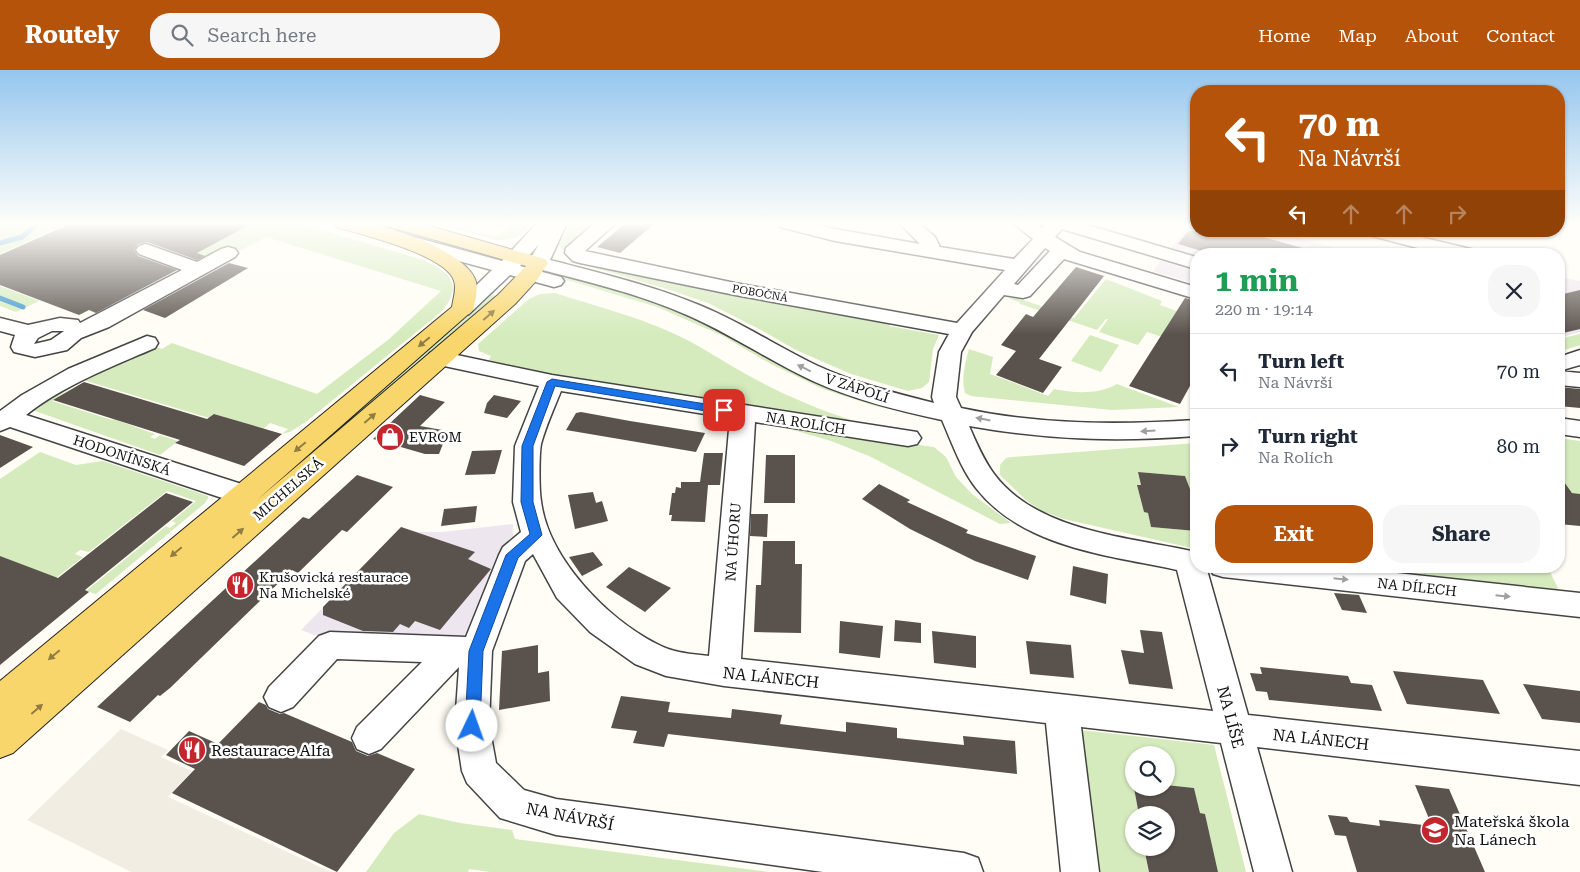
<!DOCTYPE html>
<meta charset="utf-8">
<style>
body{margin:0;font-family:"Roboto Serif",serif;background:#f6f6f7;color:#1f2937;height:100vh;display:flex;flex-direction:column;font-size:19px;white-space:nowrap}
*{box-sizing:border-box;margin:0}
p{font-size:16px;color:#747a83}
.icon{flex:none;width:28px;height:28px;fill:none;stroke:currentColor;stroke-width:2;stroke-linecap:round;stroke-linejoin:round}
.map{position:relative;flex:1;overflow:hidden}
.drawer{position:absolute;left:1190px;top:178px;width:375px;height:325px;display:flex;flex-direction:column;background:#fff;border-radius:20px;box-shadow:0 1px 4px #0004}
.drawer>*{flex:none}
.hud{position:absolute;left:1190px;top:15px;width:375px;height:152px;border-radius:20px;box-shadow:0 1px 4px #0004;background:#b45309;color:#fff;overflow:hidden}
.fabs{position:absolute;left:1125px;top:676px;display:grid;gap:10px}
.fabs a{display:grid;place-items:center;width:50px;height:50px;border-radius:50%;background:#fff;box-shadow:0 1px 4px #0004;font-size:25px}
.pin{position:absolute;display:grid;place-items:center;width:42px;height:42px;color:#fff;margin:-21px;border-radius:10px;box-shadow:0 2px 8px #0006}
.me{position:absolute;width:55px;margin:-28px;rotate:3deg;stroke-linejoin:round;filter:drop-shadow(0 0 4px #0008)}
.turn{display:flex;align-items:center;gap:18px;height:105px;padding:0 25px;font-size:22px}
.turn .icon{width:65px;height:65px;stroke-width:2.5}
.turn b{display:block;font-size:35px;line-height:42px}
.lanes{display:flex;align-items:center;height:48px;padding:0 25px;background:#0003;justify-content:center;gap:25px;direction:ltr}
.lanes .off{opacity:.35}
.round{display:grid;place-items:center;flex:none;width:52px;height:52px;border-radius:20px;background:#f6f6f7}
.summary{display:flex;align-items:center;justify-content:space-between;height:85px;padding:0 25px}
h1{font-size:30px;font-weight:700;line-height:38px;color:#1e9e55}
.action{display:flex;gap:10px;margin-top:auto;padding:10px 25px}
.action a{flex:1;height:58px;border-radius:20px;background:#b45309;color:#fff;font-size:20px;font-weight:700;line-height:58px;text-align:center}
.action a+a{background:#f6f6f7;color:#1f2937}
ul{padding:0;list-style:none}
li{display:flex;align-items:center;gap:15px;height:75px;padding:0 25px;border-top:1px solid #e0e1e3}
li div{flex:1}
li b{display:block;font-size:19px}
li em{font-style:normal}
header{display:flex;align-items:center;gap:30px;box-sizing:border-box;height:70px;padding:0 25px;background:#b45309;color:#fff}
header strong{font-size:24px}
nav{display:flex;gap:28px;margin-inline-start:auto;font-size:18px}
.search{width:350px;height:45px;background:#f6f6f7;display:flex;align-items:center;gap:12px;box-sizing:border-box;padding:0 18px;border-radius:20px;color:#747a83;font-size:19px}
.map>svg:first-child{display:block}
</style>
<header>
<strong>Routely</strong>
<div class="search"><svg class="icon" aria-label="search" viewBox="0 0 24 24"><circle cx="10" cy="10" r="6"/><path d="M15 15l6 6"/></svg>Search here</div>
<nav><a>Home</a><a>Map</a><a>About</a><a>Contact</a></nav>
</header>
<div class="map">
<svg width="1580" height="802" viewBox="0 0 1580 802">
<rect width="100%" height="100%" fill="#fffdf5"/>
<!-- industrial -->
<path fill="#eee6ef" d="M1190 153H1196V161H1274L1358 184H1196V214L1153 201Z
M1559 207 1580 211V262L1559 268Z
M513 454V467L478 555 461 567 426 572 314 565 301 560 402 457 418 462H442Z"/>
<!-- green -->
<path fill="#d5ebbd" d="M4 153H68L0 184V155Z
M254 153H298L423 190C451 202 464 216 441 242L307 351 290 362 282 364 288 359 270 353 263 359 215 344 209 348 83 310 52 331 112 350 114 349 155 364 150 367 155 369 160 365 178 371 160 385 32 340 36 333 151 275 162 279 172 273 317 324 388 270 441 221 266 167C241 180 218 194 188 192L192 186 219 171 234 159 240 161Z
M364 153H377L490 185 487 188Z
M433 153 464 158 496 167 515 154 530 155C520 167 514 170 498 170Z
M573 153H601L568 180 562 179 559 175Z
M578 189 892 249 889 256 939 265 933 279 929 312 922 318 908 321 851 304 796 280 763 261 708 233 667 219 574 192Z
M561 205 661 233 905 339 904 342 875 336 823 319 771 294 721 265 657 237 557 207Z
M1106 209 1162 231 1160 235 1196 248V278L1147 262 1138 275 1099 262 1108 249H1106L1097 260 1020 234 1019 232 1008 228H1018L1074 248Z
M0 216 39 231 16 242 0 236Z
M555 223C601 238 648 249 691 272 704 279 717 287 730 295 769 318 808 336 851 350L847 353 526 300 489 290 491 286 479 281 478 274 529 229 540 224Z
M492 225 497 226 0 656V646Z
M1580 264V275L1559 282V269Z
M1090 265 1119 275 1101 302 1071 291Z
M969 279 993 287 990 304 1048 326 1054 319C1073 323 1099 325 1117 314L1179 337 1112 340 971 326 965 323C961 308 965 294 969 279Z
M783 357 934 377 946 387 956 407 972 424 1011 453 1000 454 869 386 831 371Z
M1559 368 1580 371V426L1578 424 1572 423 1559 410Z
M1196 373V427L1193 419H1190L1185 406 1138 402 1141 415H1137L1144 442 1148 443 1151 457 1196 461V479L1064 449 1042 441 1027 431 1000 405V395L1006 388 1012 387Z
M40 382 76 395 103 391 208 426V428L205 433 96 524 86 521 166 456 170 458 176 453 172 451 196 431 167 421 89 482 80 480 75 484 83 487 56 508 0 486V409Z
M1324 496H1547L1561 524Z
M1080 660 1214 675 1246 802H1218L1205 744 1200 743 1194 718 1166 715V685H1134L1133 711 1139 745H1134V778H1144L1149 802H1098Z
M419 744 460 753 512 760 515 769 769 802H490L469 799 468 802H366L394 763Z"/>
<!-- plaza -->
<path fill="#f1ede2" d="M121 659 168 680 161 687 192 701 168 727 331 802H131L27 750Z"/>
<g fill="none" stroke-linecap="round" stroke-linejoin="round">
<!-- stream -->
<path stroke="#3f96cf" stroke-width="5" d="M0 173 22 167 38 153
M0 228 23 237"/>
</g>
<!-- building -->
<path fill="#5a524d" d="M72 153H253L197 183 205 186 197 190 147 172 138 174 134 180 138 186 177 200 96 243 89 240 79 245 0 215V185Z
M626 153H655L620 183 597 177Z
M1188 161H1242L1306 179 1305 184H1212L1178 174Z
M229 193 248 198 165 248 143 240Z
M1076 197 1104 206 1039 289 1062 297 1043 323 996 305 1016 281 1001 275 1026 244 1033 247Z
M1580 220V259L1559 264V225Z
M1185 228 1196 231V305L1180 334 1129 316Z
M84 312 207 349 214 344 282 364 244 396 175 373 180 370 53 330Z
M1559 317 1580 319V338L1559 336Z
M420 325 445 332 420 356 448 361 439 384H425L373 369Z
M494 325 521 331 507 348 484 343 487 333Z
M581 342 630 351 705 363 696 382 566 360 576 343Z
M0 365 33 377 0 398Z
M502 380 495 404 465 405 472 381Z
M704 383H723L720 415H708L705 452 671 451 672 445H669L672 423H675L676 417 681 418V412H700Z
M766 385H795V433H764Z
M1138 402 1185 406 1190 419H1193L1196 429V461L1151 457 1148 443 1144 442 1137 415H1141Z
M357 405 393 417 347 462 342 460 298 503 292 500 170 618 160 626 158 625 130 652 97 637 303 447 309 449Z
M1559 405 1572 423 1580 424V456L1559 454Z
M879 414 910 430 907 432 968 460 966 463 1036 486 1028 510 975 491 910 459 862 429Z
M593 422 596 433 602 431 608 451 575 459 568 425Z
M166 423 193 432 85 520 89 522 0 595V486L58 508Z
M477 436 475 452 441 456 444 439Z
M751 444H768L767 467 750 466Z
M401 457 475 482 468 489 491 499 440 560 415 551 409 558 400 554 393 562 363 561 323 545V537Z
M763 471H795V494H802L801 563 754 562 756 515H761Z
M593 482 603 495 582 506 569 487Z
M1073 496 1108 504 1106 534 1070 525Z
M629 497 671 518 645 542 606 517Z
M1334 523 1359 525 1367 543 1342 540Z
M895 550 921 553V573L894 571Z
M840 551 883 556 880 588 839 583Z
M1140 560 1162 562 1173 619 1129 614 1121 580 1144 583Z
M932 561 976 566V598L934 593Z
M1026 571 1071 575 1074 608 1030 604Z
M538 575V603L549 601 550 631 499 640 502 581Z
M1260 597 1348 606 1351 613 1372 615 1382 641 1269 630 1267 622 1256 621 1250 603 1262 604Z
M1393 601 1483 610 1500 644 1407 634Z
M1523 614 1580 621V653L1542 649Z
M621 626 670 632 668 642 731 648 732 639 782 645 780 654 846 662V652L872 655 897 658V668L964 675 963 666 1015 671 1017 704 668 664 664 677 633 673 637 661 611 658Z
M259 632 266 635 268 639 280 644 284 643 352 672 356 681 368 686 377 683 415 699 337 802 172 723 195 699 166 685 189 661 218 674Z
M1166 715 1194 718 1200 743 1205 744 1218 802H1149L1144 778H1166V745H1139L1134 718H1166Z
M1415 715 1449 719 1485 802H1357L1346 766 1335 765 1328 745 1347 747 1350 752 1380 756 1379 750 1432 756Z"/>
<g fill="none" stroke-linecap="round" stroke-linejoin="round">
<defs>
<path id="minor" d="M537 153H567L550 190C600 203 651 215 699 235 741 252 778 277 818 296 855 313 895 323 934 333L932 327 939 282 949 264 735 225 580 193 573 191 565 183 566 178 595 153H616L585 181 735 213 957 253 1005 200 835 171 780 157 778 153H810L835 159 920 174 899 153H919L935 167 940 177 1014 189 1033 169 1013 153H1035L1042 158 1047 153H1081L1196 187V199L1062 159 1055 167 1080 182 1196 217V229L1064 189 1030 226 1023 228 1004 225 972 262 961 282 956 327 961 338C1040 355 1116 355 1196 350V366C1117 372 1048 370 969 356 976 372 983 389 994 404 1037 462 1130 467 1196 482V496H1332L1580 523V547L1223 507 1213 504 1209 497 1207 500 1248 645 1580 681V715L1257 677 1292 802H1254L1221 673 1081 657 1099 802H1061L1046 653 724 616 666 606 635 594 590 562 557 528 533 484 525 491 492 581 489 655 496 693 524 720 556 729 964 783 978 788 983 802H823L556 765 500 748 467 713 462 701 455 655 459 597 381 679 369 684 357 679 352 668 357 657 422 592 337 589 293 637 281 642 269 637 264 627 269 617 319 566 330 562 466 567 499 485 503 477 521 462 513 432 515 376 539 316 430 293 427 288 430 283 438 281 552 305 917 362 921 368 917 374 908 376 755 352 741 589 1213 641 1177 500C1108 485 1023 478 976 418 961 399 952 373 942 350 899 341 855 330 815 312 771 292 731 264 687 245 637 223 584 211 531 197L528 193 539 174 520 196 561 207 564 211 561 215 554 217 510 205 469 244 462 246 455 244 451 240 455 236 492 200 407 177 404 173 407 169 414 167 502 191ZM1045 178 1050 181 1018 215 1014 214ZM561 321 730 348 709 586C692 584 673 583 657 574 608 549 548 489 541 431 539 420 539 385 541 374 546 356 554 338 561 321Z
M1366 161H1395L1475 180 1478 184H1441L1368 165Z
M146 174 197 192 221 179 228 177 235 179 238 183 235 187 109 257 81 268 67 280 35 287 14 282 11 277 15 265 0 261V248L28 255 60 248 78 250 80 253 182 200 139 184 136 180 139 176ZM52 261H64L51 270 34 274 38 268Z
M147 266 155 268 158 273 155 278C111 297 64 315 26 345L254 418 258 425 254 432 244 435 234 432 10 357 0 361V341L22 325 68 299Z
M1580 280V295L1559 301 1580 303V317L1559 315V287Z
M1559 348 1580 351V367L1559 364Z"/>
<path id="major" d="M333 153C344 153 354 152 364 153 392 156 464 182 475 209 479 218 475 231 473 240L257 430 499 224 526 196 390 157 387 153H419L545 189 548 193 537 210 515 234 13 683 0 688V611L452 237C453 229 457 219 454 211 447 185 360 164 336 157Z"/>
</defs>
<!-- minor casing -->
<use href="#minor" stroke="#444" stroke-width="3"/>
<!-- major casing -->
<use href="#major" stroke="#222" stroke-width="2"/>
<!-- minor -->
<use href="#minor" fill="#fff" fill-rule="evenodd"/>
<!-- major -->
<use href="#major" fill="#f9d66b" fill-rule="evenodd"/>
</g>
<!-- one-way arrows -->
<defs><path id="oneway-solid" d="M-6-.8H1V-3.2L6.5 0L1 3.2V.8H-6Z" transform="scale(1.25)"/></defs>
<g fill="#917d42">
<use href="#oneway-solid" transform="translate(489 245) rotate(-41)"/>
<use href="#oneway-solid" transform="translate(424 272) rotate(140)"/>
<use href="#oneway-solid" transform="translate(370 348) rotate(-41)"/>
<use href="#oneway-solid" transform="translate(300 377) rotate(140)"/>
<use href="#oneway-solid" transform="translate(238 463) rotate(-41)"/>
<use href="#oneway-solid" transform="translate(176 482) rotate(140)"/>
<use href="#oneway-solid" transform="translate(54 585) rotate(140)"/>
<use href="#oneway-solid" transform="translate(37 639) rotate(-41)"/>
</g>
<g fill="#a0a0a0">
<use href="#oneway-solid" transform="translate(804 298) rotate(-154)"/>
<use href="#oneway-solid" transform="translate(983 349) rotate(-169)"/>
<use href="#oneway-solid" transform="translate(1148 361) rotate(176)"/>
<use href="#oneway-solid" transform="translate(1341 509) rotate(6)"/>
<use href="#oneway-solid" transform="translate(1503 526) rotate(6)"/>
</g>
<!-- sky -->
<linearGradient id="sky" x2="0" y2="1"><stop stop-color="#95c6ee"/><stop offset="0.58" stop-color="#fffefa"/><stop offset="1" stop-color="#fffefa" stop-opacity="0"/></linearGradient>
<rect width="1580" height="265" fill="url(#sky)"/>
<!-- route -->
<path fill="#1a73e8" stroke="#114b97" d="M552 309 724 337 729 340 724 344 555 316 533 376V432L542 465 518 488 483 581 480 656 478 660 472 662 467 660 465 656 469 581 506 485 530 464 521 432 522 376 547 312Z"/>
<!-- icons -->
<defs>
<symbol id="shop-disc" viewBox="-11 -11 22 22"><circle r="9.5" fill="#c4262e" stroke="#fff"/><path d="M-5-2.5h2.3a2.7 3.5 0 0 1 5.4 0H5L5.5 6h-11ZM-1.5-2.5h3a1.5 2.3 0 0 0-3 0Z" fill="#fff"/></symbol>
<symbol id="restaurant-disc" viewBox="-11 -11 22 22"><circle r="9.5" fill="#c4262e" stroke="#fff"/><path d="M-5-6h1v4h1v-4h1v4h1v-4h1v5L-1.5 .5V6h-2V.5L-5-1ZM5-6V6H3V1.5H1.5Q1.5-4 5-6Z" fill="#fff"/></symbol>
<symbol id="school-disc" viewBox="-11 -11 22 22"><circle r="9.5" fill="#c4262e" stroke="#fff"/><path d="M0-5L7-2L0 1L-7-2ZM-4 1L0 2.5L4 1V4Q0 6-4 4Z" fill="#fff"/></symbol>
</defs>
<g fill-rule="evenodd">
<use href="#shop-disc" x="374" y="351" width="32" height="32"/>
<use href="#restaurant-disc" x="224" y="499" width="32" height="32"/>
<use href="#restaurant-disc" x="176" y="664" width="32" height="32"/>
<use href="#school-disc" x="1419" y="744" width="32" height="32"/>
</g>
<g text-anchor="middle" stroke-width="5" stroke-linejoin="round" paint-order="stroke">
<!-- far-street labels -->
<g font-size="11" fill="#111" stroke="#fff">
<text transform="translate(760 223) rotate(10)" y="4">POBOČNÁ</text>
</g>
<!-- street labels -->
<g font-size="14" fill="#111" stroke="#fff">
<text transform="translate(857 318) rotate(18)" y="5">V ZÁPOLÍ</text>
<text transform="translate(806 353) rotate(9)" y="5">NA ROLÍCH</text>
<text transform="translate(122 385) rotate(18)" y="5">HODONÍNSKÁ</text>
<text transform="translate(288 419) rotate(-41)" y="5">MICHELSKÁ</text>
<text transform="translate(733 472) rotate(-86)" y="5">NA ÚHORU</text>
<text transform="translate(1417 517) rotate(6)" y="5">NA DÍLECH</text>
</g>
<!-- poi labels -->
<g font-size="14" fill="#111" stroke="#fff" text-anchor="start">
<text x="409" y="372">EVROM</text>
<text x="259" y="512">Krušovická restaurace<tspan x="259" dy="16">Na Michelské</tspan></text>
</g>
<!-- near-street labels -->
<g font-size="16" fill="#111" stroke="#fff">
<text transform="translate(771 607) rotate(6)" y="6">NA LÁNECH</text>
<text transform="translate(1231 647) rotate(75)" y="6">NA LÍŠE</text>
<text transform="translate(1321 669) rotate(6)" y="6">NA LÁNECH</text>
<text transform="translate(570 746) rotate(11)" y="6">NA NÁVRŠÍ</text>
</g>
<!-- near-poi labels -->
<g font-size="16" fill="#111" stroke="#fff" text-anchor="start">
<text x="211" y="686">Restaurace Alfa</text>
<text x="1454" y="757">Mateřská škola<tspan x="1454" dy="18">Na Lánech</tspan></text>
</g>
</g>
</svg>
<div class="fabs">
<a><svg class="icon" aria-label="search" viewBox="0 0 24 24"><circle cx="10" cy="10" r="6"/><path d="M15 15l6 6"/></svg></a>
<a><svg class="icon" aria-label="layers" viewBox="0 0 24 24"><path d="M12 4l9 5-9 5-9-5zM3 14l9 5 9-5"/></svg></a>
</div>
<div class="pin" style="left:724px;top:340px;background:#d93025"><svg class="icon" aria-label="arrive" viewBox="0 0 24 24"><path d="M6 21V4h12l-3 4 3 4H6"/></svg></div>
<svg class="me" style="left:472px;top:656px" viewBox="-20 -20 40 40"><circle r="19" fill="#fff"/><path d="M0-13L10 11 0 6-10 11z" fill="#1a73e8"/></svg>
<div class="hud">
<div class="turn"><svg class="icon" aria-label="left" viewBox="0 0 24 24"><path d="M17 20v-9H6M10 6l-5 5 5 5"/></svg><div><b>70 m</b>Na Návrší</div></div>
<div class="lanes"><svg class="icon" aria-label="left" viewBox="0 0 24 24"><path d="M17 20v-9H6M10 6l-5 5 5 5"/></svg><svg class="icon off" aria-label="ahead" viewBox="0 0 24 24"><path d="M12 20V5M6 11l6-6 6 6"/></svg><svg class="icon off" aria-label="ahead" viewBox="0 0 24 24"><path d="M12 20V5M6 11l6-6 6 6"/></svg><svg class="icon off" aria-label="right" viewBox="0 0 24 24"><path d="M7 20v-9h11M14 6l5 5-5 5"/></svg></div>
</div>
<section class="drawer">
<div class="summary"><div><h1>1 min</h1><p>220 m · 19:14</p></div><a class="round"><svg class="icon" aria-label="close" viewBox="0 0 24 24"><path d="M6 6l12 12M18 6L6 18"/></svg></a></div>
<ul>
<li><svg class="icon" aria-label="left" viewBox="0 0 24 24"><path d="M17 20v-9H6M10 6l-5 5 5 5"/></svg><div><b>Turn left</b><p>Na Návrší</p></div><em>70 m</em></li>
<li><svg class="icon" aria-label="right" viewBox="0 0 24 24"><path d="M7 20v-9h11M14 6l5 5-5 5"/></svg><div><b>Turn right</b><p>Na Rolích</p></div><em>80 m</em></li>
</ul>
<div class="action"><a>Exit</a><a>Share</a></div>
</section>
</div>
